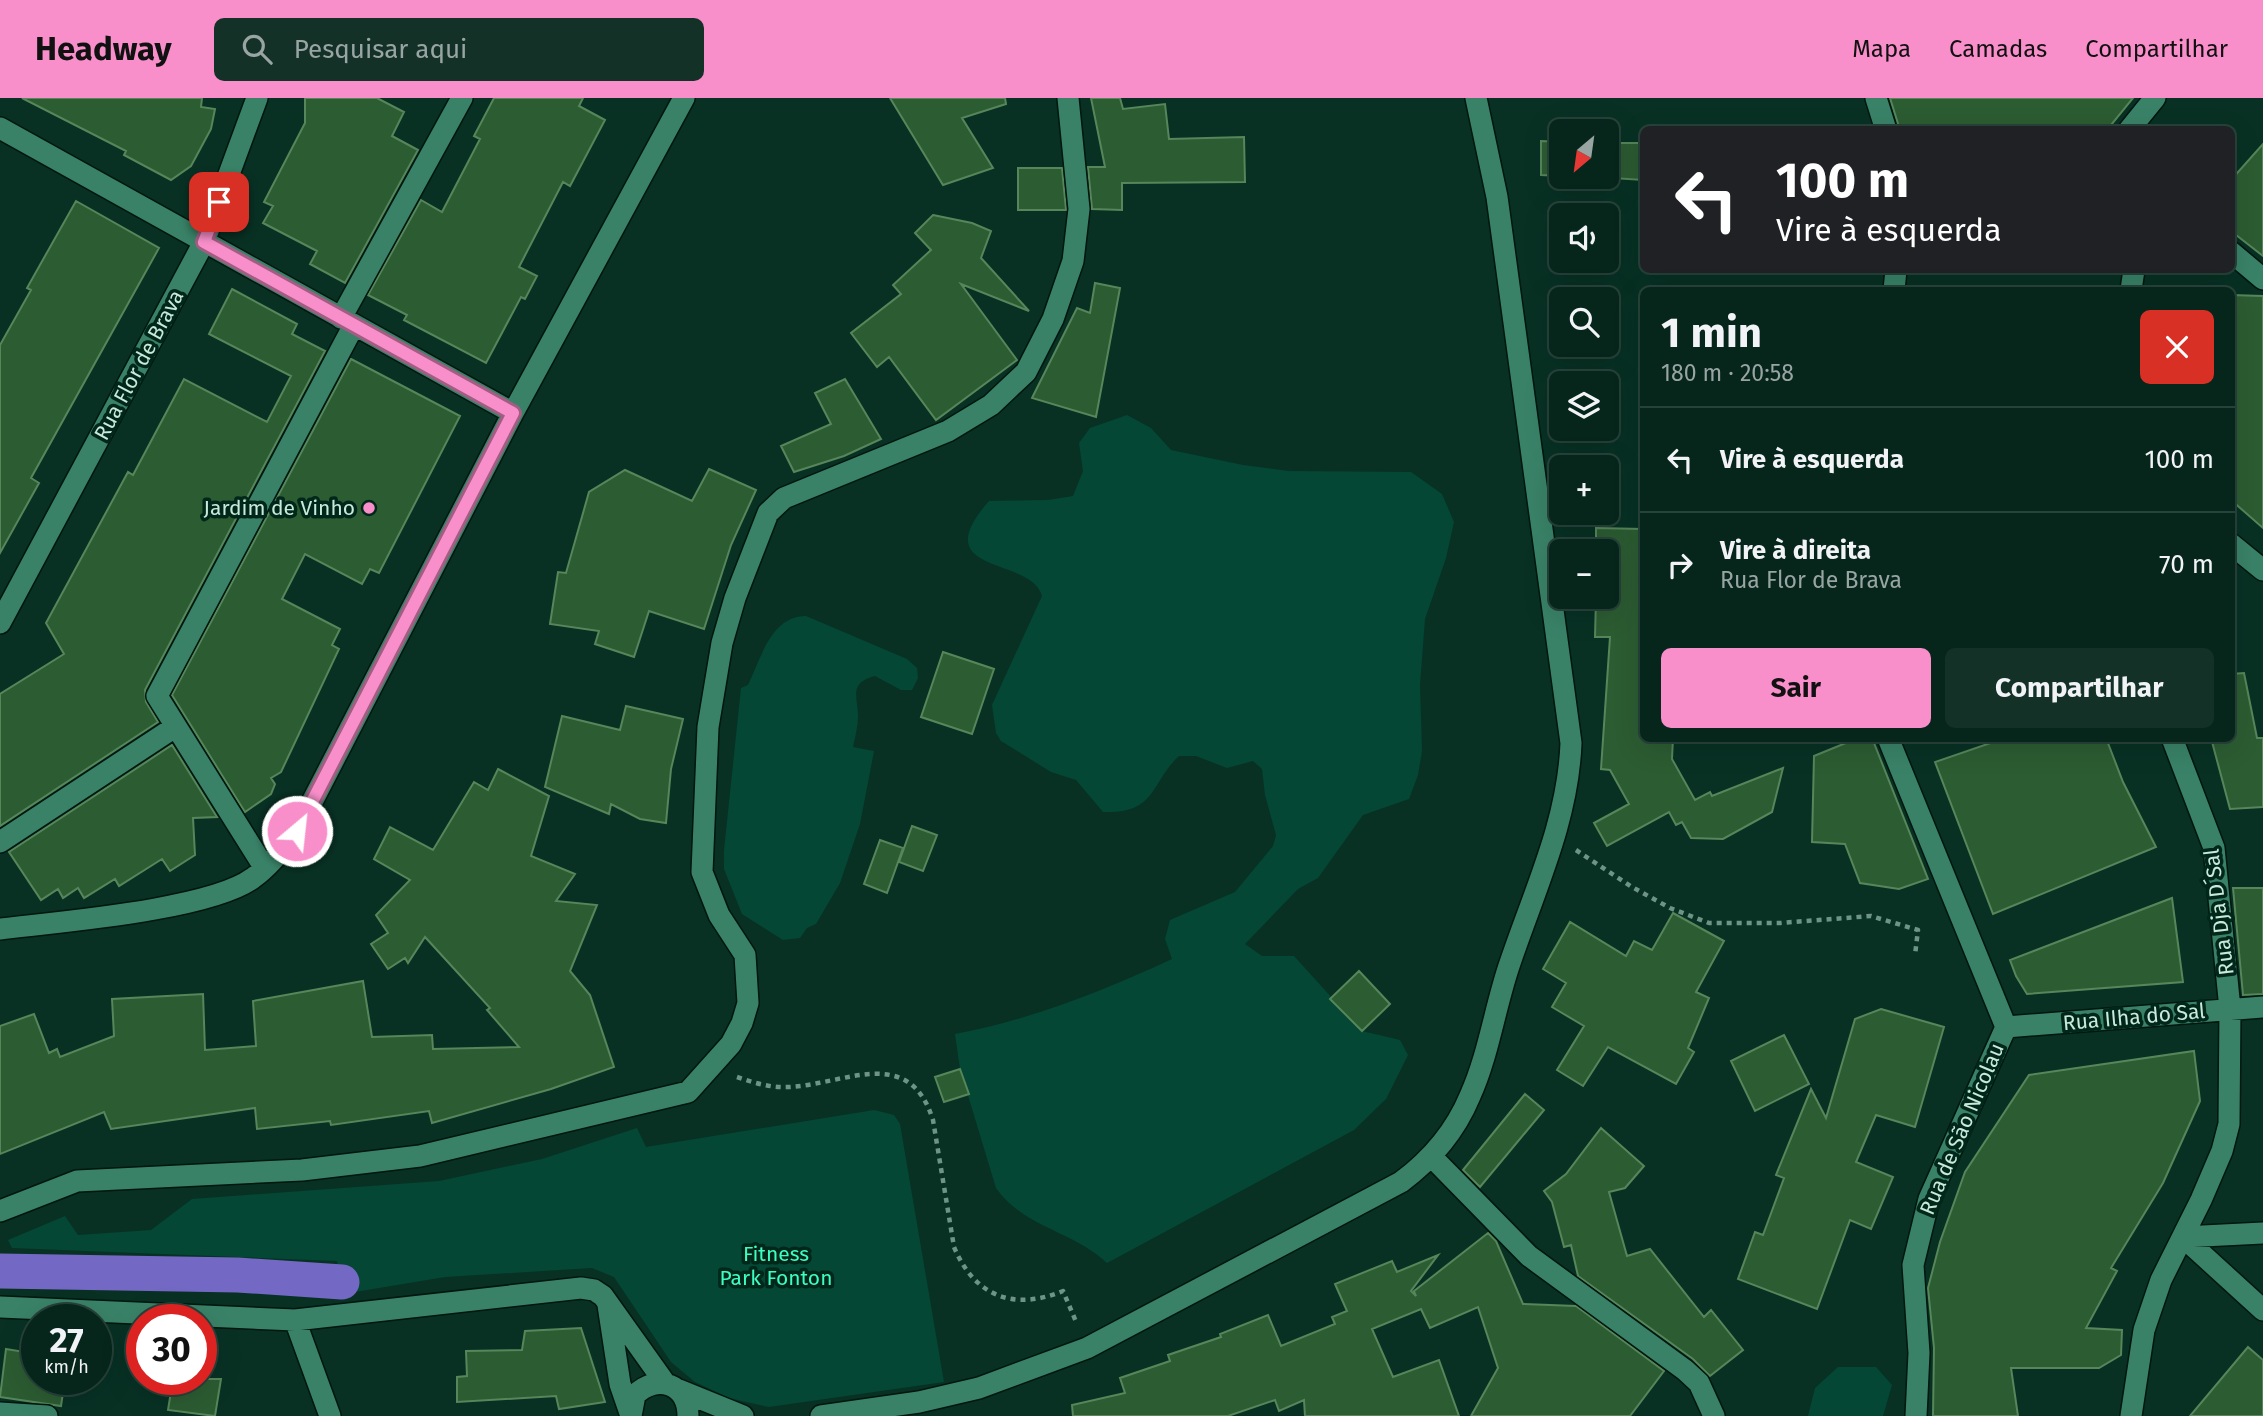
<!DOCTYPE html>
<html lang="pt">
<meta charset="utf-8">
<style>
body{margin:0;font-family:"Fira Sans",sans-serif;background:#143128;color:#f1f3f6;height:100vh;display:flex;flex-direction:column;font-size:26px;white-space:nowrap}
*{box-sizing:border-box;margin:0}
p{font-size:23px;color:#98a5a3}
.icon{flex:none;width:38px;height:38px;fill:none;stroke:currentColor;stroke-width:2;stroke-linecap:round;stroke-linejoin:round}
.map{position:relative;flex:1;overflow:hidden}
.drawer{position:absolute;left:1640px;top:189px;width:595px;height:455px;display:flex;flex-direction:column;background:#06251b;border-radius:10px;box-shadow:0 7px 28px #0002,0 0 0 2px #27423a}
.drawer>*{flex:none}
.hud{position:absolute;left:1640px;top:28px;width:595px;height:147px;border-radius:10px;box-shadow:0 7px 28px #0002,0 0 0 2px #27423a;background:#202124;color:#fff;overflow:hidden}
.needle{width:46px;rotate:209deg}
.tools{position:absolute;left:1549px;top:21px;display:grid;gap:14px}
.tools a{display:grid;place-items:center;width:70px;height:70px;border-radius:10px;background:#06251b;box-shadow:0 7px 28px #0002,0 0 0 2px #27423a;font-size:35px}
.speed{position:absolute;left:21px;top:1206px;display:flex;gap:14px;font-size:35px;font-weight:700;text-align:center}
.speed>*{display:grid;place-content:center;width:91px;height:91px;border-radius:50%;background:#06251b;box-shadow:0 7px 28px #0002,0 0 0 2px #27423a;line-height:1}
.speed small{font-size:18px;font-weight:400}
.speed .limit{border:10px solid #d22;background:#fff;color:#111}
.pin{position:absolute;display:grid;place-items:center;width:60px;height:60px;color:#fff;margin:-30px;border-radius:14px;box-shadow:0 4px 10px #0006}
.me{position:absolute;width:77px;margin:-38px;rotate:28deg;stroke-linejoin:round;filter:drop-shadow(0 0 5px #0008)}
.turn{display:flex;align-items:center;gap:24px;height:147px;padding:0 21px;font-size:32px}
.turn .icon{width:91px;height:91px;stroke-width:2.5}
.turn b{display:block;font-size:49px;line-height:60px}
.round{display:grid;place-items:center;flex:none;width:74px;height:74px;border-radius:10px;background:#143128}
.headline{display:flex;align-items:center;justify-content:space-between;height:119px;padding:0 21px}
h1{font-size:42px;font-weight:700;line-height:52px}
.button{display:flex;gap:14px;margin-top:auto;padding:14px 21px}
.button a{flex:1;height:80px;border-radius:10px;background:#f98fca;color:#111;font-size:28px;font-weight:700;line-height:80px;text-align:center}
.button a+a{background:#143128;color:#f1f3f6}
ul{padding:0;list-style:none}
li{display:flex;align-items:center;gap:21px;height:105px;padding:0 21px;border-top:2px solid #27423a}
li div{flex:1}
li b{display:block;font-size:26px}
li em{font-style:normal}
header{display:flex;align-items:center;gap:42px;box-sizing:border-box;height:98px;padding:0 35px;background:#f98fca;color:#111}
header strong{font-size:33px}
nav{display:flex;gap:38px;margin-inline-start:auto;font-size:24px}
.search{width:490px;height:63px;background:#143128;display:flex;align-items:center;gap:18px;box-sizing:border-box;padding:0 24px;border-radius:10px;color:#98a5a3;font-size:26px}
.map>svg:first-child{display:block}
</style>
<header>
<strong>Headway</strong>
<div class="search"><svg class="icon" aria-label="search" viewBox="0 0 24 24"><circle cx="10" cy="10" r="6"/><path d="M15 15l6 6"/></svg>Pesquisar aqui</div>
<nav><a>Mapa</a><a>Camadas</a><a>Compartilhar</a></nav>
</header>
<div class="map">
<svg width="2263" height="1318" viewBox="0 0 2263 1318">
<rect width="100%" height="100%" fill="#083124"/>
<!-- green -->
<path fill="#044734" d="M1127 317 1151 330 1171 352 1243 367 1288 373 1411 374 1442 396 1454 424 1446 460 1425 521 1420 587 1422 653 1418 677 1409 701 1363 717 1318 780 1298 791 1245 846 1262 858H1294L1362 933 1400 942 1408 957 1386 1001 1354 1032 1107 1165C1073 1133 1023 1129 996 1090L960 971 955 936C1030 922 1103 893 1172 861L1165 841 1170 822 1235 794 1273 748 1276 737 1265 697 1262 671 1253 663 1227 670 1196 658H1179C1150 685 1157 716 1103 714L1076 682 1051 674 1001 643 996 635 992 607 1042 498C1032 458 923 478 989 403L1048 402 1073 398 1083 373 1079 345 1090 330Z
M806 518 907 561 917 570 918 580 912 592H901L875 578C848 585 858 599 858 619 858 629 855 639 853 649L874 653 860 726 840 785 816 826 807 830 800 840 783 842 742 816 724 771V752L741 590 748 587C761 560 771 518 806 518Z
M874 1012 894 1017 900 1026 944 1284 769 1309 729 1300 695 1284 671 1264 614 1179 592 1170 445 1179 343 1196 337 1163 12 1150 8 1142 65 1118 78 1137 151 1132 192 1101 439 1083 542 1061 637 1030 646 1049Z
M1838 1269H1876L1892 1287 1883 1318H1808L1815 1290Z"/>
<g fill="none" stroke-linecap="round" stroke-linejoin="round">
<!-- canal -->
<path stroke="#7368c4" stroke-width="35" d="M0 1173 238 1177 342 1184"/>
</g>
<!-- building -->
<path fill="#2c5c32" stroke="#56865a" stroke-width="2" d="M22 0H202L201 9 215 11 211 31 191 68 171 82 124 57 126 53Z
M305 0H377L404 14 392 38 418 52 345 185 310 166 317 153 263 125 273 108 264 104 305 25Z
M494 0H583L579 8 605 22 570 88 563 84 519 169 537 178 525 201 521 199 486 265 404 222 407 217 368 197 421 102 442 114 480 41 474 38Z
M890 0H1005L1006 6 962 20 993 70 943 87Z
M1091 0H1120L1123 11 1165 6 1169 41 1244 39 1245 84 1122 85V112L1092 111 1088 69H1105Z
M1890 0H2133L2107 32H1900Z
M1541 43 1561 44V78L1541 77Z
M1606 45H1643V82L1596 79H1606Z
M2263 46V158L2231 133V82Z
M1018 70H1062L1066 112H1018Z
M76 103 159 150 31 380 39 385 0 455V247L31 192 27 190Z
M933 117 972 125 991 133 981 160 1029 213 961 186 1017 262 936 322 889 259 877 269 851 235 901 196 893 187 931 152 915 135Z
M1095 185 1120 190 1096 319 1032 300 1077 210 1090 215Z
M232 191 297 226 292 236 325 253 145 592 146 604 158 624 0 728V596L64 556 46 525 128 374 133 377 184 281 267 324 291 278 209 236Z
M2231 197 2263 198V430L2231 402Z
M351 261 460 318 379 475 370 471 362 486 305 456 282 501 340 531 332 547 339 551 281 674 271 680 275 686 271 696 245 714 172 597Z
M845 281 881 341 844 358 794 374 781 348 831 326 815 295Z
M709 371 756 392 731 447 704 531 649 513 634 559 595 546 599 533 550 526 558 474 566 475 589 394 625 372 692 403Z
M1596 430 1643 431V640H1673L1672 661 1695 702 1710 694 1712 698 1783 670 1772 714 1723 741 1691 740 1682 724 1676 727 1669 714 1607 748 1594 725 1629 706 1610 672 1601 671 1610 539H1595L1596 499H1606V453H1596Z
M943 554 994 571 972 636 921 619Z
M2244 575 2257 640H2263V709L2230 711 2211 640H2231V576Z
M626 608 683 621 671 671 666 725 640 721 611 706 609 716 545 689 562 618 620 632Z
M1858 640H1872L1928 781 1899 791 1860 785 1845 746 1812 744 1814 658Z
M2005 640H2106L2123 684 2156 749 1993 816 1935 664Z
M172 647 217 719 193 720 195 757 170 773 162 761 119 788 115 781 84 800 78 790 63 800 58 791 41 802 9 754Z
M498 671 549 698 531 758 575 776 556 803 597 807 570 873 590 897 614 969 551 991 432 1025 429 1013 331 1027 330 1023 257 1031 255 1010 111 1031 104 1014 0 1056V928L34 916 49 955 57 951 60 959 114 938 112 901 203 896 205 952 256 948 253 903 363 883 372 939 432 937 433 951 519 949 487 912 490 910 425 839 408 865 405 860 388 871 371 846 388 835 376 817 410 782 374 761 390 729 433 752 474 684 488 692Z
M912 728 937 737 923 773 899 764Z
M880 742 903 750 887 795 864 786Z
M2233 790H2263V896L2243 897Z
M2172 800 2183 884 2027 896 2016 878 2010 862Z
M1673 815 1724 843 1696 894 1709 900 1688 950 1694 954 1676 986 1608 949 1583 988 1557 972 1584 928 1552 909 1566 885 1543 871 1570 824 1626 858 1634 843 1652 852Z
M1359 873 1390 906 1362 933 1330 901Z
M1881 911 1944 929 1915 1029 1876 1017 1856 1064 1893 1079 1871 1131 1850 1122 1817 1211 1738 1181 1755 1134 1763 1137 1784 1080 1776 1077 1811 991 1826 1020 1855 921Z
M1784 937 1809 986 1755 1013 1731 963Z
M2194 953 2200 1003 2163 1085 2111 1170 2117 1173 2086 1230 2122 1232 2121 1257 2099 1270H2011L2018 1318H1933L1934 1250 1928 1190 1940 1144 1965 1074 2029 977Z
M960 971 969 996 944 1004 935 979Z
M1525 996 1544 1012 1480 1089 1463 1072Z
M1601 1030 1644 1068 1625 1090 1609 1094 1627 1158 1650 1151 1704 1219 1711 1212 1743 1252 1710 1278 1693 1261 1578 1178 1571 1147 1564 1149 1552 1104 1544 1093 1566 1076Z
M1488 1135 1496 1143 1523 1206 1576 1208 1664 1273 1630 1318H1471L1498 1270 1478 1209 1430 1230 1421 1211 1372 1231 1393 1279 1439 1262 1459 1318H1305L1304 1302 1279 1313 1275 1302 1228 1318H1073L1072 1307 1125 1295 1120 1280 1170 1263 1168 1257 1221 1239 1220 1236 1268 1217 1281 1248 1335 1226 1332 1219 1347 1213 1335 1186 1392 1163 1397 1174 1438 1157 1411 1193 1416 1198 1414 1193Z
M581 1230 605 1304 559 1311 556 1298 457 1304V1279L467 1278 466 1253 522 1252 525 1233Z
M2248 1249 2263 1262V1318H2190Z
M6 1251 37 1256V1281H65L61 1308 0 1299Z
M173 1281H221L215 1318 168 1312Z"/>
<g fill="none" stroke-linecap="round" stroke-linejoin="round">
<defs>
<path id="minor" d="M1876 0 1886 32
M0 30 513 315
M2129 32 2155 0
M2231 154 2263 181
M1894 192 1896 172
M2131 192 2134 172
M341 220 462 0
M2231 446 2263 472
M0 525 204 144 257 0
M1888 640 2006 929 1929 1101 1913 1167 1919 1255 1916 1318
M0 744 175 629
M264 769 157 598 354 227
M0 831C57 824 210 812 253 780 270 768 284 749 297 733L513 315 684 0
M2006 929 2263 909
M1432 1059 1529 1158 1685 1272 1699 1285 1714 1318
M0 1113 77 1083 302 1072 420 1058 688 994 731 946 742 925 748 905 745 857 719 817 702 774 708 629 722 545 735 500 768 415 784 400 948 333 991 307 1026 274 1053 221 1073 163 1079 111 1068 0
M2183 1139 2263 1212
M2183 1139 2263 1135
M608 1207 620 1286 631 1318
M0 1209 295 1222 581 1190 594 1192 603 1198 665 1285
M295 1222 330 1318
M679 1292 743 1318
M0 1315 47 1318
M631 1318 635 1297C657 1275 688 1286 688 1318
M821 1318 919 1304 979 1290 1087 1250 1401 1084C1432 1061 1455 1034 1470 998 1489 956 1495 908 1510 865 1535 791 1568 723 1571 645L1497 99 1476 0
M2131 1318 2144 1232 2161 1182 2201 1102 2222 1053 2229 1026 2230 911 2214 750 2172 640"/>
</defs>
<!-- minor casing -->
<use href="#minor" stroke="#02170f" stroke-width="24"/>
<!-- path -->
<path stroke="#6e9486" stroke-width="4.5" stroke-dasharray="5 5" stroke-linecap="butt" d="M1576 752 1632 789 1670 810 1709 825H1780L1871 818 1918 832 1915 857
M737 979C754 985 771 990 789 989 846 986 909 946 933 1022L954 1149C975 1199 1014 1213 1063 1193L1077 1226"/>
<!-- minor -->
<use href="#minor" stroke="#398268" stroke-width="21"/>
</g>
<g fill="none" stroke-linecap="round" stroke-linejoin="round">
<defs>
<path id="route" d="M219 104 204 144 513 315 297 733"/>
</defs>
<!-- route casing -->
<use href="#route" stroke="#a25d83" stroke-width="18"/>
<!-- route -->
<use href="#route" stroke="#f98fca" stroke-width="12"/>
</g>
<!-- markers -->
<circle fill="#f98fca" stroke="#00271a" stroke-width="2.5" cx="369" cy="410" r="7"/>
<g text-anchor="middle" stroke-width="7" stroke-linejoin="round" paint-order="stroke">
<!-- street labels -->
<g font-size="21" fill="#c7eadb" stroke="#00271a">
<text transform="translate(139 267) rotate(-62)" y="7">Rua Flor de Brava</text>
<text transform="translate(2219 814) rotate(-97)" y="7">Rua Dja D´Sal</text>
<text transform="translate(2134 919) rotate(-5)" y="7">Rua Ilha do Sal</text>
<text transform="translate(1962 1031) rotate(-67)" y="7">Rua de São Nicolau</text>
</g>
<!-- poi labels -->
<g font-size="21" fill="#c7eadb" stroke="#00271a" text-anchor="end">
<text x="355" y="417">Jardim de Vinho</text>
</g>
<!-- park labels -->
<g font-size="21" fill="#3dfdc2" stroke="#00271a">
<text x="776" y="1163">Fitness<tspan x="776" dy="24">Park Fonton</tspan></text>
</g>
</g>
</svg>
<div class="tools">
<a><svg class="needle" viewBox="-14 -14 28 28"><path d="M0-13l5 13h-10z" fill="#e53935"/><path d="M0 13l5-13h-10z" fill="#98a5a3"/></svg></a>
<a><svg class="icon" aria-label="sound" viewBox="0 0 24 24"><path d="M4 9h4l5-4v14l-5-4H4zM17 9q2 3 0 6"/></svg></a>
<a><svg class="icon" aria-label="search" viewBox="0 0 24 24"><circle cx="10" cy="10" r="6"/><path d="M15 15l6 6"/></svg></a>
<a><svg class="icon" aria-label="layers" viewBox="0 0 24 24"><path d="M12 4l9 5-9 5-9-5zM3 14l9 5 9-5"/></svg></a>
<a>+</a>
<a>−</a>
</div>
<div class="speed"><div>27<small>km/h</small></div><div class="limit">30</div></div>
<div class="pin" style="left:219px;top:104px;background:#d93025"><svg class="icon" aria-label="arrive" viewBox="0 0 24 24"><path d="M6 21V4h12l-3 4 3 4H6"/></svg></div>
<svg class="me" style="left:297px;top:733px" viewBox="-20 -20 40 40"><circle r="17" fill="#f98fca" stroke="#fff" stroke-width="3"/><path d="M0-11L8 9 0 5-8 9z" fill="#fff"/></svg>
<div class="hud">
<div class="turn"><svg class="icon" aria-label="left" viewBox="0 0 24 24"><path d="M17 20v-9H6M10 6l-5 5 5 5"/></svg><div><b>100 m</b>Vire à esquerda</div></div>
</div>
<section class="drawer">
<div class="headline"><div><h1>1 min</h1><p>180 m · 20:58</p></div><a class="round" style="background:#d93025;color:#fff"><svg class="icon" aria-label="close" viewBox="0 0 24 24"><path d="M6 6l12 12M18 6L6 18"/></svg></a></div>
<ul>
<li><svg class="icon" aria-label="left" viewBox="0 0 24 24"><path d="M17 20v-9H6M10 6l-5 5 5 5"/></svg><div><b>Vire à esquerda</b></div><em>100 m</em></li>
<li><svg class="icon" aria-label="right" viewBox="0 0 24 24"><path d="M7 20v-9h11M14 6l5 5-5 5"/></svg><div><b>Vire à direita</b><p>Rua Flor de Brava</p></div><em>70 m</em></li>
</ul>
<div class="button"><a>Sair</a><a>Compartilhar</a></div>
</section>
</div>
